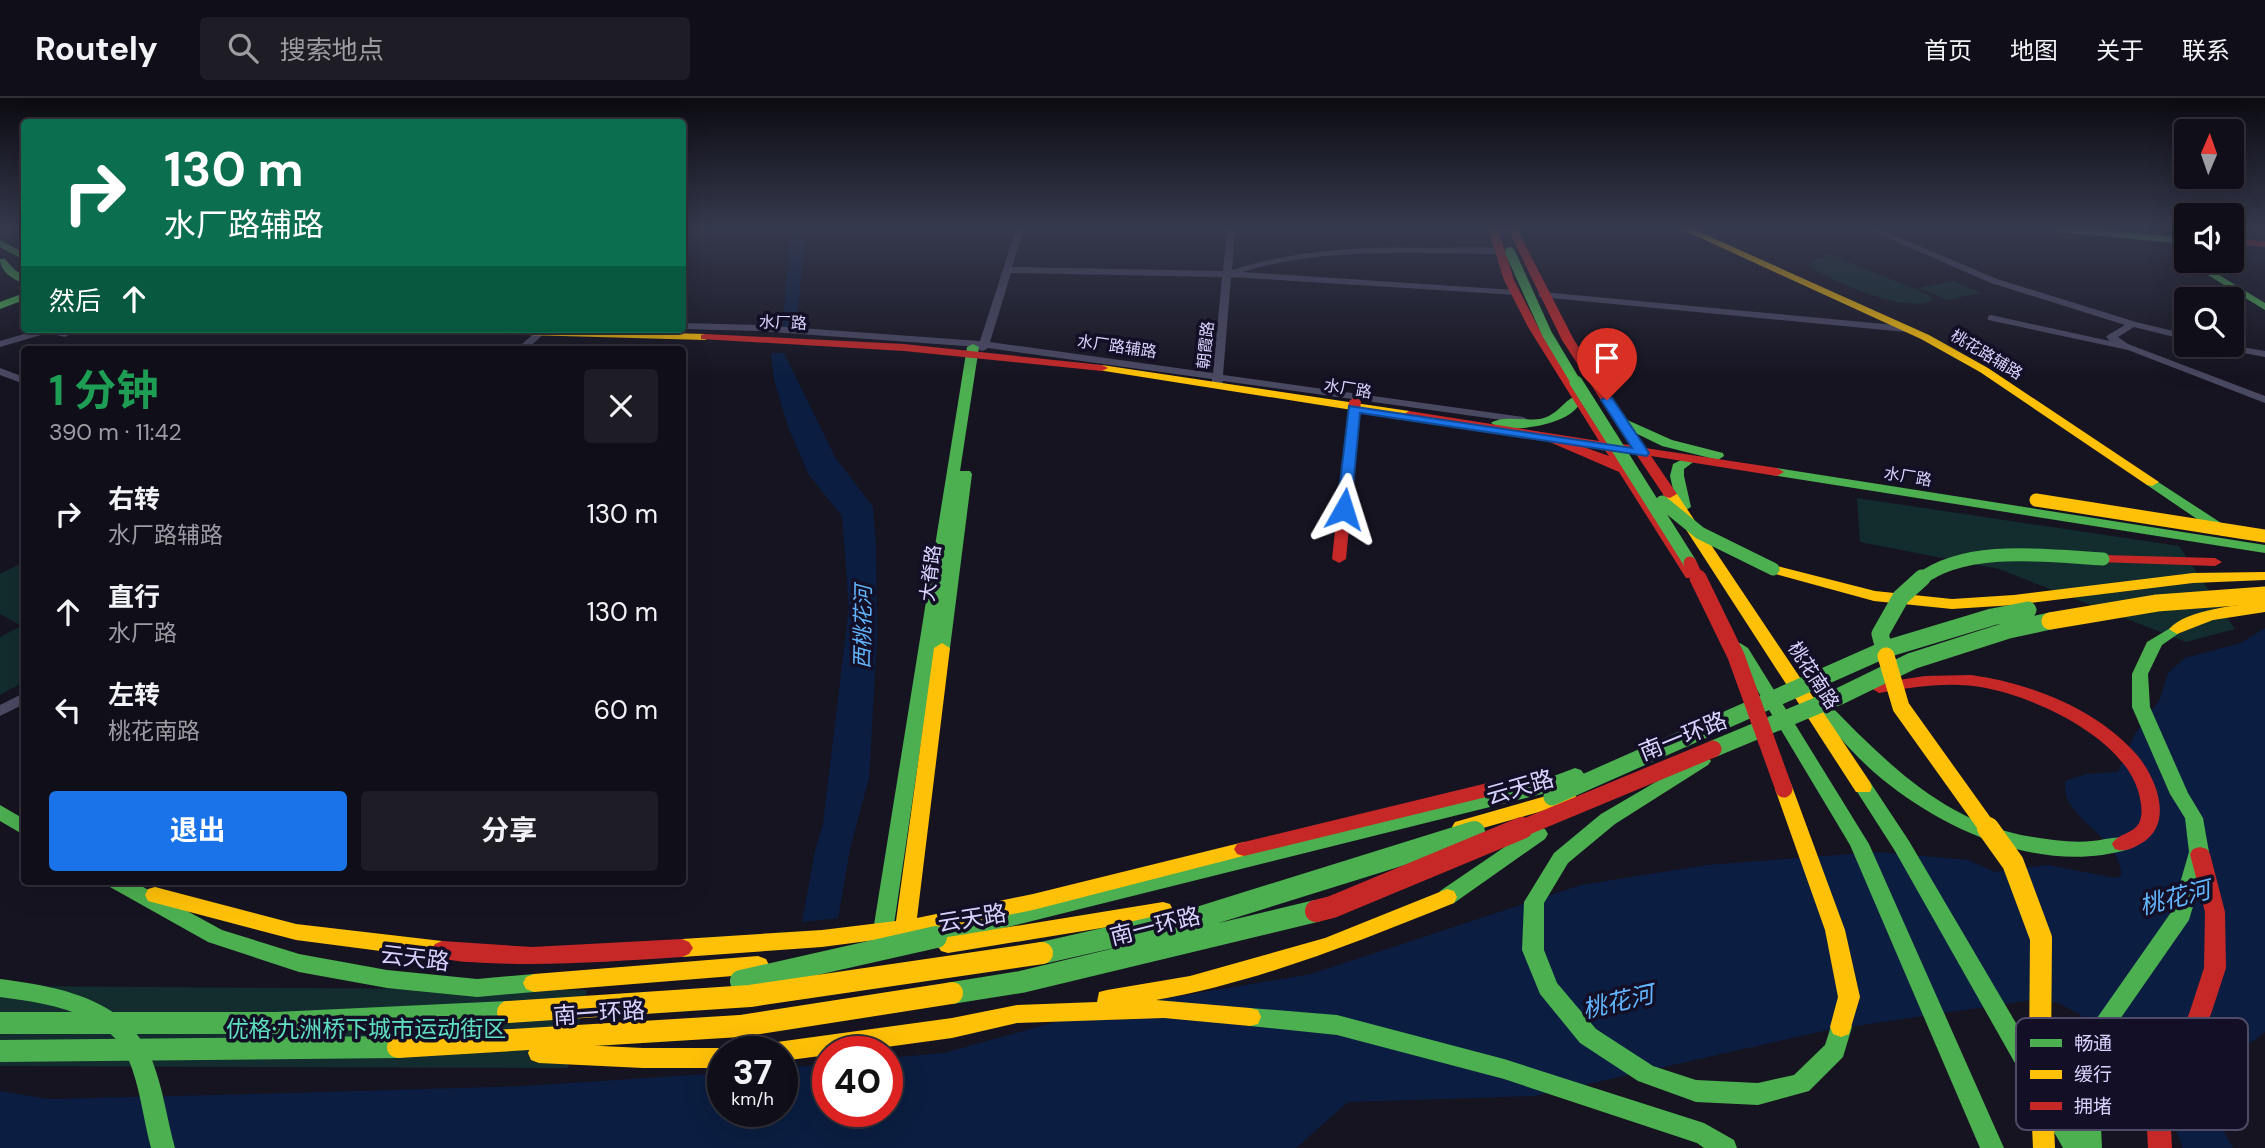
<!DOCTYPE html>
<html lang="zh">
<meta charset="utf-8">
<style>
body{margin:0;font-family:"DM Sans","Noto Sans SC",sans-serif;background:#1e1d26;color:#f1f3f6;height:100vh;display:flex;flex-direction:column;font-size:26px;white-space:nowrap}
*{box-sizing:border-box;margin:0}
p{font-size:23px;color:#9c9ca2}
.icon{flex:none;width:38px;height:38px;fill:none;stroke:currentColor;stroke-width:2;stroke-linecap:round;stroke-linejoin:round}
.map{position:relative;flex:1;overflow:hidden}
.drawer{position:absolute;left:21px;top:248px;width:665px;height:539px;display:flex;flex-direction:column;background:#100f19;border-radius:7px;box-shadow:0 7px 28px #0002,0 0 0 2px #302f38}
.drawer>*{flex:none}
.banner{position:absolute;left:21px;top:21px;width:665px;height:214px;border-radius:7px;box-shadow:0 7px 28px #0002,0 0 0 2px #302f38;background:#0b6e4f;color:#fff;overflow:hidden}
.needle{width:46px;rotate:2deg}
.fabs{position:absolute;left:2174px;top:21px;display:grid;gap:14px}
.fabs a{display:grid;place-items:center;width:70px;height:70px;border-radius:7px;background:#100f19;box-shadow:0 7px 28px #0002,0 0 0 2px #302f38;font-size:35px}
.speed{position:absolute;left:707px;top:938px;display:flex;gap:14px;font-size:35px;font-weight:700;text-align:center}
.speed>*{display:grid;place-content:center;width:91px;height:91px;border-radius:50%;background:#100f19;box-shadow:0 7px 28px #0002,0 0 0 2px #302f38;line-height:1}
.speed small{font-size:18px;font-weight:400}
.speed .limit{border:10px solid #d22;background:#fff;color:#111}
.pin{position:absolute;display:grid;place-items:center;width:60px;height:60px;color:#fff;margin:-72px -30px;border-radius:50% 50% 50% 0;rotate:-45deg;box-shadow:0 0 7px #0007}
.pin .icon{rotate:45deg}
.me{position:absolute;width:77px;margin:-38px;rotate:6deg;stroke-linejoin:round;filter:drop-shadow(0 0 5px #0008)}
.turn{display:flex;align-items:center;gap:24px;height:147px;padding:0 28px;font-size:32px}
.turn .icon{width:91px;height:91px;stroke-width:2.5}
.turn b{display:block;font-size:49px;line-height:60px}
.then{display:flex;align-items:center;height:66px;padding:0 28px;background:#0003;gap:14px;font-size:26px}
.round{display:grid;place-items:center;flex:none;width:74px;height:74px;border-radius:7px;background:#1e1d26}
.overview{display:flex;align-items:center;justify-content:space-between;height:119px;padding:0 28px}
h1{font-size:42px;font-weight:700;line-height:52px;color:#1e9e55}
.primary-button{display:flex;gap:14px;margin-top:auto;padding:14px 28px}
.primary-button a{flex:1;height:80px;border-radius:7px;background:#1a73e8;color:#fff;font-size:28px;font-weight:700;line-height:80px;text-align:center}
.primary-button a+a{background:#1e1d26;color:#f1f3f6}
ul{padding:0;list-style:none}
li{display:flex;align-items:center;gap:21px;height:98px;padding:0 28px}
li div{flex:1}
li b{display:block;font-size:26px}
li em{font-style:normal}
header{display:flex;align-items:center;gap:42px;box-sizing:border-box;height:98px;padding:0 35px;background:#100f19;border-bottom:2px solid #302f38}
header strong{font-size:33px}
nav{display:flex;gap:38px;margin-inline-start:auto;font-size:24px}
.search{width:490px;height:63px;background:#1e1d26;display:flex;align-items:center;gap:18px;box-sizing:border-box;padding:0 24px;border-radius:7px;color:#9c9ca2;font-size:26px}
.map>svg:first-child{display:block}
</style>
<header>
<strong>Routely</strong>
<div class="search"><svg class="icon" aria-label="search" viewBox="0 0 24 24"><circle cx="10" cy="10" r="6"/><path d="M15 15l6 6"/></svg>搜索地点</div>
<nav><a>首页</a><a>地图</a><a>关于</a><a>联系</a></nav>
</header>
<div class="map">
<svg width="2265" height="1050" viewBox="0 0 2265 1050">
<rect width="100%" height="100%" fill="#161421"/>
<!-- green -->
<path fill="#132c2d" d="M1829 156 1929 197 1933 202C1905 216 1833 184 1809 168L1815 160H1830L1824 157Z
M1953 183 1981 195 1947 202 1919 190Z
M1857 400 2179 448 2235 531 2186 544 1999 471 1860 444Z
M24 464V584L0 597V539L22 528 0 516V476Z
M0 888 587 892 568 970 0 968Z"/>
<!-- water -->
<path fill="#0b1e41" d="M790 131H806L796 229H783Z
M771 255H784L835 359 873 409 876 447 877 543 869 680 850 751 838 820 802 824 815 753 823 726 849 509 842 418 809 377 788 329 774 282Z
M2265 530V934L2196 985 2233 1050H2183L2172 1022 2147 989 2079 916 2056 904 2032 902 1828 932 1535 998 1348 1004 1296 1050H0V993L48 1001 256 996 524 988 723 975V1013H782V970L828 966V1013H887V960L944 955 1070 920 1152 903 1311 876 1581 787 1707 767 1878 754 1968 762 1995 774 2048 767 2115 780 2121 778C2124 747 2076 724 2067 700 2065 695 2066 688 2065 683L2086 676 2118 674 2135 636 2160 601 2168 575 2185 560 2241 545Z"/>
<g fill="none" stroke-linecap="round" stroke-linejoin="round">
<!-- street -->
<path fill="#4a4962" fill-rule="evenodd" d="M1016 131H1024L1012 169 1223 173 1227 131H1235L1232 172C1299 151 1366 148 1436 150 1457 150 1480 148 1501 151L1502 153 1498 156C1412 155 1325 149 1242 174L1514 192 1517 193V197L1231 179 1223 277 1523 319 1529 322 1523 325 1223 283 1221 289 1217 290 1212 287V281L988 250 983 253 979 252 978 249 760 233 682 231V225L760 227 980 243ZM1011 175 1222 179 1213 275 990 244Z
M1867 131H1879L1997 181 2136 224 2186 236V242L2134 229 2118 239 2128 246 2265 298V305L2128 252 1988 222V218L1991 217 2110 243 2106 239 2108 237 2125 227 1991 185Z
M1543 194 1906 228 1911 231 1906 234 1540 199 1538 197Z
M41 231H56L70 236 65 239 48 235 0 249V243Z
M538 232 546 234 526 252H515Z
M2211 247H2231L2265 253V259L2216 250Z
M0 270 24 279V286L0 277Z
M24 595V606L0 618V607Z"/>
<!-- fast -->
<path fill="#4caf50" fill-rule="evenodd" d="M2056 131H2092L2186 140V146L2060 134Z
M0 142 24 155V162L0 149Z
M0 161H5L15 172 24 178V185C13 182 0 173 0 161Z
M2185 163H2196L2265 205V212Z
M24 195V202L0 211V204Z
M973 246 979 249 960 373H970L972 376 950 550 942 555 935 551 893 833 890 839 883 841 876 839 873 833 967 249Z
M1577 297 1581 298C1583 326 1508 338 1491 325 1502 317 1526 323 1540 321 1557 318 1563 303 1577 297Z
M1625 321 1672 342 1723 355 1724 358 1718 362 1662 348 1621 328 1619 325Z
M1689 358 1696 362 1684 371V378L1691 409 1684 413 1677 409 1670 378 1673 366Z
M1777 370 2265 447V455L1772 377V371Z
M2152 380 2232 432 2234 435 2232 438H2222L2147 387 2145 384Z
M2177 526 2185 531 2162 547 2148 576 2150 609 2188 695 2203 720 2209 754 2189 822 2118 924 2099 984 2102 1050H2063L1895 753 1854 689 1856 684H1870L1909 743 2077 1029 2075 984 2097 920 2172 813 2189 754 2185 720 2170 696 2132 609V576L2147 544Z
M1740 545 1748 550 1869 746 2004 1050H1980L1850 747 1732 550Z
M1817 598 1823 600C1883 661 1944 726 2033 739 2053 742 2072 745 2092 743 2104 742 2117 737 2129 741L2132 746 2129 751C2044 777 1947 734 1882 681 1855 659 1834 632 1811 608L1808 604 1811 600Z
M1702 657 1708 659 1711 663 1708 667 1615 726 1568 765 1544 805V852L1557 885 1596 931 1653 968 1696 982 1758 985 1794 977 1825 947 1833 922 1841 919 1849 922 1852 929 1843 959 1809 993 1758 1007 1696 1004 1638 983 1580 945 1540 896 1522 852 1524 804 1554 755 1601 716Z
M1575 670 1581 672 1584 676 1581 680 1542 696 936 847 929 845 926 839 929 833 936 831 1538 684Z
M0 707 24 721V737L0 723Z
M1538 729 1545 731 1548 736 1545 741 1454 805 1447 807 1440 805 1437 799 1440 793 1531 731Z
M107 784H134L222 832 299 856 387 872 477 881 534 876 542 879 545 885 542 891 534 894 477 899 387 890 299 874 208 844 110 789Z
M0 881C60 889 126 900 152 962 163 990 167 1021 175 1050H151C143 1020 140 988 128 960 107 913 45 905 0 899Z
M1250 910 1337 917 1504 961 1704 1025 1734 1042 1737 1050H1704L1697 1045 1504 981 1337 937 1250 928 1242 926 1239 919 1242 912Z"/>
<!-- slow -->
<path fill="#ffc107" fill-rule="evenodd" d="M1681 131H1693L1929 237 1988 270 2159 384 2152 388 2147 387 1980 274 1921 241Z
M414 231H536L705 236 711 239 705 242 419 234Z
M1102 267 1409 313 1415 317 1409 321 1098 272V268Z
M1670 392 1677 396 1870 684 1872 689 1870 694H1856L1663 396Z
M1773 467 1875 493 1952 501 2014 497 2193 475 2265 474V482L2193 485 2014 507 1952 511 1874 503 1768 474 1766 471Z
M2265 504V514L2213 522 2177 536 2169 531C2187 511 2239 507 2265 504Z
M942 545 950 550 917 820 1033 796 1244 744 1251 746 1254 751 1251 756 1033 812 906 838 822 849 682 859 675 856 671 850 675 844 682 841 822 832 896 823 934 550Z
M1784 684 1791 686 1793 691 1845 832 1860 899 1849 936 1841 939 1833 936 1830 929 1838 899 1825 832 1775 691 1777 686Z
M1567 692 1574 694 1576 699 1574 704 1462 736 1455 734 1452 729 1455 724Z
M155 789 296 826 442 843 449 846 453 852 449 858 442 861 296 842 148 803 145 797 148 791Z
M1447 791 1454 793 1457 799 1454 805C1357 844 1259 884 1156 902L1250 910 1258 912 1261 919 1258 926 1250 928 1164 920 1017 925 952 940 850 954H828V957L782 963V954H766L769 947 777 944 952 920 1017 907 1097 904 1099 894 1107 892 1190 878 1325 840Z
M1163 804 1170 806 1173 812 1170 818 1163 820 948 855 941 853 937 847 941 841 948 839Z
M758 858 766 861 769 867 766 873 758 876 534 894 526 891 523 885 526 879 534 876Z
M539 945 643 950H723L732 954H723V970H643L539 965 531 962 528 955 531 948Z"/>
<!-- jam -->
<path fill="#c62828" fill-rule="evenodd" d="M1488 131H1498L1514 182 1538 229 1613 345 1630 347 1562 242 1508 131H1517L1574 242 1645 350 1777 370 1784 374 1777 378 1651 358 1677 396 1670 400 1665 399 1636 356 1619 353 1698 477 1696 480H1686L1619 374 1545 342 1409 321 1403 317 1409 313 1599 343 1528 229 1504 182ZM1581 348 1604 351 1609 358Z
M2231 140 2265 143V149L2231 146Z
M705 236 904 246 1102 267 1108 270 1102 273 904 253 701 241V237Z
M1355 299 1361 303 1346 461 1339 465 1332 461 1349 303Z
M2103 457 2215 460 2222 464 2215 468 2098 464 2096 461 2098 458Z
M1971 577C2030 585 2097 611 2137 657 2157 681 2175 727 2140 746 2132 751 2124 754 2115 751L2112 746C2118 735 2135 736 2140 723 2143 714 2141 705 2139 696 2125 641 2038 600 1986 590 1950 583 1914 589 1879 595L1871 590 1873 586 1925 578Z
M1504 681 1511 683 1513 688 1511 693 1244 758 1237 756 1234 751 1237 746 1244 744Z
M2200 749 2207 751 2210 756 2225 814 2226 870 2211 916 2178 987 2170 1012 2172 1050H2148L2146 1012 2154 986 2189 916 2204 870 2205 814 2190 756 2193 751Z
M682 841 689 844 693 850 689 856 682 859C617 863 553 868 488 865 470 864 451 864 435 858L431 852 435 846 442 843 532 849Z"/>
<!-- fast-bridge-far3 -->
<path stroke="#4caf50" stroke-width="10" d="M1510 154 1547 236 1577 286"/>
<!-- fast-bridge-far2 -->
<path stroke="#4caf50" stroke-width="13" d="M1576 284 1690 465
M1662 404 1700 435 1773 471
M1920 482C1966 446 2049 458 2103 461"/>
<!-- fast-bridge-far1 -->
<path stroke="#4caf50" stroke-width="17" d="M1886 558 1880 536 1901 499 1922 480
M1713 651 1838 599 1912 563 2009 532 2050 523
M1552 699 1886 551 1992 519 2028 512"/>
<!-- fast-bridge -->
<path stroke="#4caf50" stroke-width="22" d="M1042 855 1201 819 1474 734
M741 883 936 839
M952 895 1021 884 1316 813
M0 925H276L508 914
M0 953 398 949"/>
<!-- slow-bridge-far2 -->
<path stroke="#ffc107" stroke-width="13" d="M2036 402 2265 438"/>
<!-- slow-bridge-far1 -->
<path stroke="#ffc107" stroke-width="17" d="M2050 523 2157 505 2265 497
M1886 558 1901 609 1989 732"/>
<!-- slow-bridge -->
<path stroke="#ffc107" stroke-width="22" d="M1988 730 2013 765 2041 840 2040 960 2044 1050
M508 914 750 898 1042 855
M398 949 740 928 952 895"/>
<!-- jam-bridge-far2 -->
<path stroke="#c62828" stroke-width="13" d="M1690 465 1698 482"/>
<!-- jam-bridge-far1 -->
<path stroke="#c62828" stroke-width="17" d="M1698 480 1736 558
M1736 558 1784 691
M1518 732 1713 651"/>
<!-- jam-bridge -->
<path stroke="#c62828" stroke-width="22" d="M1316 813 1332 809 1522 730"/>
</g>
<!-- sky -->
<linearGradient id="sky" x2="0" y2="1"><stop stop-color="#0c0b12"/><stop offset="0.47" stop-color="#363a4e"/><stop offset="1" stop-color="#363a4e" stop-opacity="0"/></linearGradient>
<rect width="2265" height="278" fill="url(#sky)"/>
<!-- route -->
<path fill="#1a73e8" stroke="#114b97" stroke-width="2" d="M1607 299 1612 300 1649 355 1647 358 1360 315 1351 411 1344 415 1337 411 1349 308 1632 350 1601 302Z"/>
<g text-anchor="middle" stroke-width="7" stroke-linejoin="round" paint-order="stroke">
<!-- far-street labels -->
<g font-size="16" fill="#d9d4ff" stroke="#130f26">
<text transform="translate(783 224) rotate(2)" y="6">水厂路</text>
<text transform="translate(1205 247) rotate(-84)" y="6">朝霞路</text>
<text transform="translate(1117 248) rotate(8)" y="6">水厂路辅路</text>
<text transform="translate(1987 256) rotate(31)" y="6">桃花路辅路</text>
<text transform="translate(1348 290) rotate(9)" y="6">水厂路</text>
<text transform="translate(1908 378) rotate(9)" y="6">水厂路</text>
</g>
<!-- street labels -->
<g font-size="19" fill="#d9d4ff" stroke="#130f26">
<text transform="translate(930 475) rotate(-83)" y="7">大脊路</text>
<text transform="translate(1814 577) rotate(57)" y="7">桃花南路</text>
</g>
<!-- water labels -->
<g font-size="21" font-style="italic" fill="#62b6ff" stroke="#130f26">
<text transform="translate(863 529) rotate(-89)" y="7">西桃花河</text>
</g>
<!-- near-street labels -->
<g font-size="23" fill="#d9d4ff" stroke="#130f26">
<text transform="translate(1683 638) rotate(-22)" y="8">南一环路</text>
<text transform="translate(1520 689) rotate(-16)" y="8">云天路</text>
<text transform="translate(972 820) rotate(-9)" y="8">云天路</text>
<text transform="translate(1155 828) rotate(-14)" y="8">南一环路</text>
<text transform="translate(415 860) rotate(7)" y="8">云天路</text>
<text transform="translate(599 915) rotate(-4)" y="8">南一环路</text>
</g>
<!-- near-park labels -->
<g font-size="23" fill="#5fe0c0" stroke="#130f26">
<text x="366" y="939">优格·九洲桥下城市运动街区</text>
</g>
<!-- near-water labels -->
<g font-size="24" font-style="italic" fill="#62b6ff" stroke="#130f26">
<text transform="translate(2175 800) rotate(-14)" y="8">桃花河</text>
<text transform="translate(1618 904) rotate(-13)" y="8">桃花河</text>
</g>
</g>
<!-- legend -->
<rect x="2016" y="920" width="232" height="112" rx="10" fill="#130f26" stroke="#4e4a67" stroke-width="2"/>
<rect x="2030" y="941" width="32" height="8" fill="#4caf50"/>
<rect x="2030" y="972" width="32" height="9" fill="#ffc107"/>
<rect x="2030" y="1004" width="32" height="8" fill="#c62828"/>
<g font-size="19" fill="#d9d4ff">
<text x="2074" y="952">畅通</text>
<text x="2074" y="983">缓行</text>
<text x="2074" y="1015">拥堵</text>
</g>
</svg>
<div class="fabs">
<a><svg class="needle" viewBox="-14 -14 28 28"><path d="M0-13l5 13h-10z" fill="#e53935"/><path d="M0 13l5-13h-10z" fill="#9c9ca2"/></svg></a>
<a><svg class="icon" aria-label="sound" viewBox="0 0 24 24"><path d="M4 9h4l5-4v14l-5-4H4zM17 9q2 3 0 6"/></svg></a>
<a><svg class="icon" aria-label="search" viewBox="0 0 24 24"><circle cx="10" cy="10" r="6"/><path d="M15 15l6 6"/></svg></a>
</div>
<div class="speed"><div>37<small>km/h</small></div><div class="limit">40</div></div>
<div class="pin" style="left:1607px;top:302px;background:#d93025"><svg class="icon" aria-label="arrive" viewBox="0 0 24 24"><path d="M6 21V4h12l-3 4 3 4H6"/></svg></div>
<svg class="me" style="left:1344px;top:411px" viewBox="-20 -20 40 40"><path d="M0-17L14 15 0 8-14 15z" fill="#1a73e8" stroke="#fff" stroke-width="4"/></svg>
<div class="banner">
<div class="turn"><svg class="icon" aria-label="right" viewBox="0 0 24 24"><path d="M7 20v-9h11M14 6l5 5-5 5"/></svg><div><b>130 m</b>水厂路辅路</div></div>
<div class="then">然后<svg class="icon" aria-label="ahead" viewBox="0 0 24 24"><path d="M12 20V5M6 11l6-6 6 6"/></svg></div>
</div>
<section class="drawer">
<div class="overview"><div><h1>1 分钟</h1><p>390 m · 11:42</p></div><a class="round"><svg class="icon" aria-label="close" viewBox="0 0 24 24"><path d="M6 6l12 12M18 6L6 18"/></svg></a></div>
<ul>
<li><svg class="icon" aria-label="right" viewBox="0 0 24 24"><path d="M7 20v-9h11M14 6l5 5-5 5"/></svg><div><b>右转</b><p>水厂路辅路</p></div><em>130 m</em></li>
<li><svg class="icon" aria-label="ahead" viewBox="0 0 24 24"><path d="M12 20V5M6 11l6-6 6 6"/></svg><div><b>直行</b><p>水厂路</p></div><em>130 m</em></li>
<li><svg class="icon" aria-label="left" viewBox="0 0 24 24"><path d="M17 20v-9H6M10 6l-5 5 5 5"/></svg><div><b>左转</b><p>桃花南路</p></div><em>60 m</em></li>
</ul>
<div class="primary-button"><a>退出</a><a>分享</a></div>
</section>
</div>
